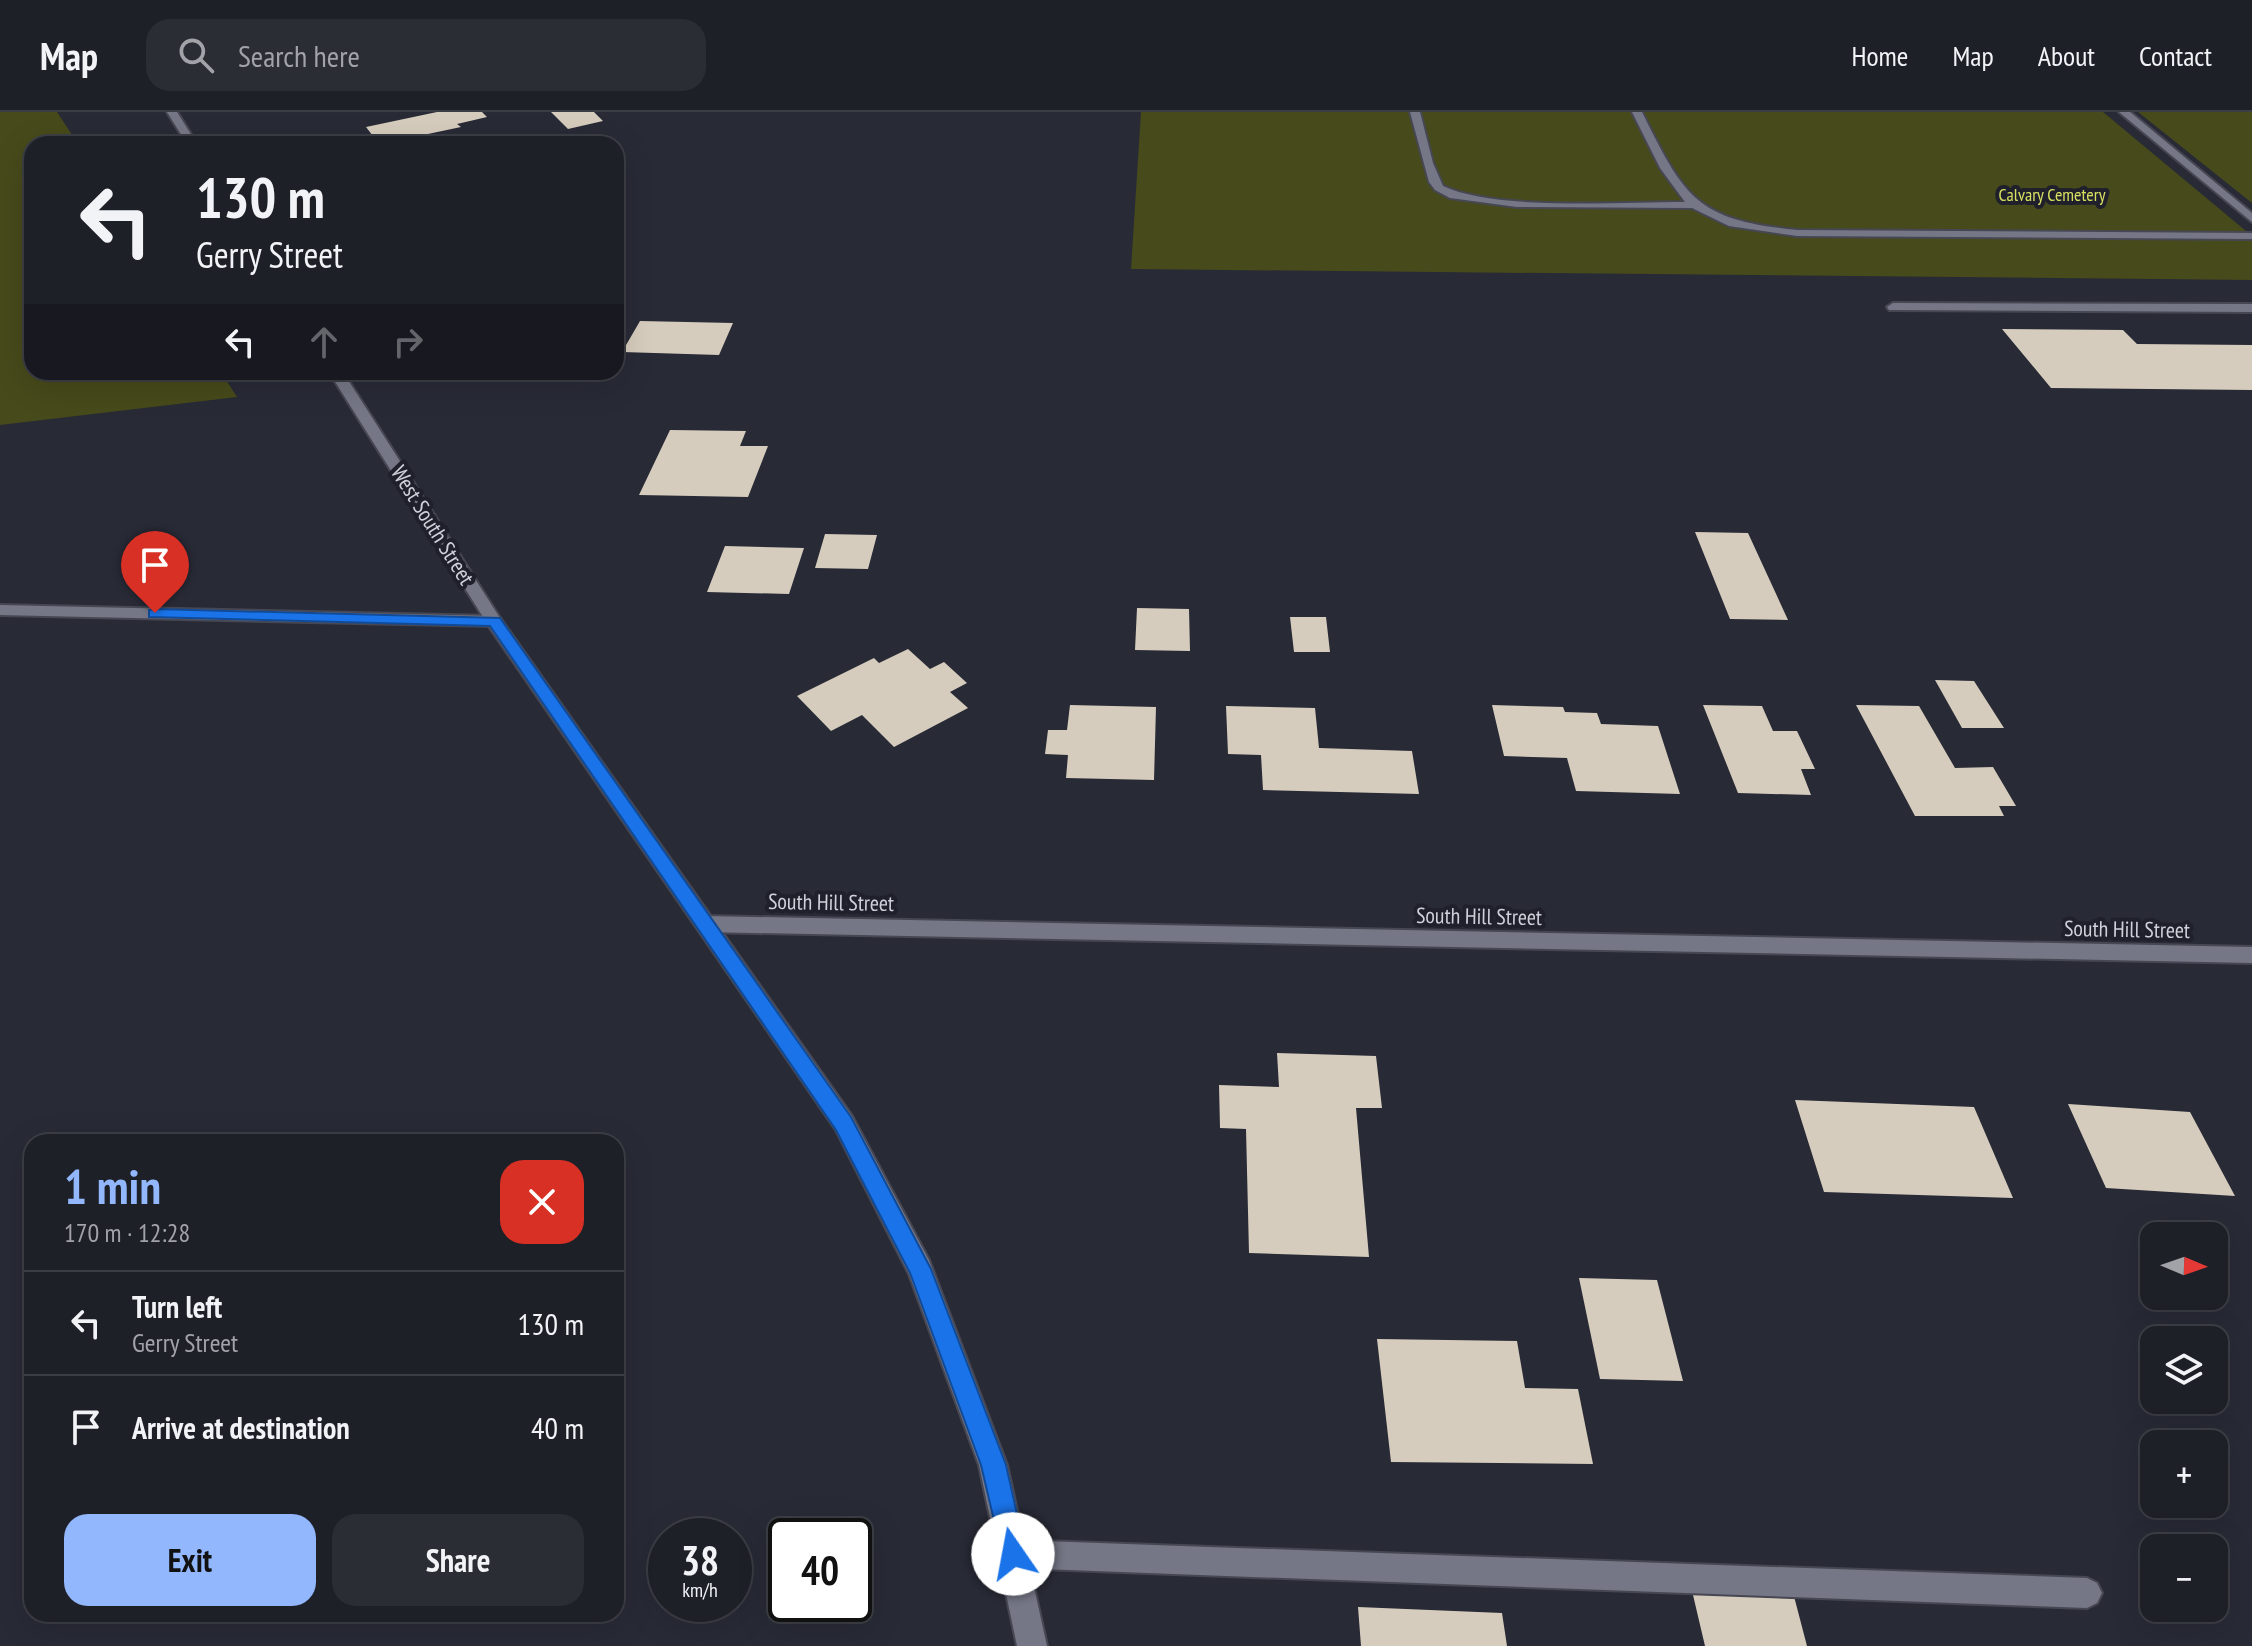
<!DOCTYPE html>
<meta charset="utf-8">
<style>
body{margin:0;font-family:"PT Sans Narrow",sans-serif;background:#2b2d34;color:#f1f3f6;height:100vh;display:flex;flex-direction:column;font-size:30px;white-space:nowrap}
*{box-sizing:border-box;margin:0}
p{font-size:26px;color:#a1a3a8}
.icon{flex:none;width:44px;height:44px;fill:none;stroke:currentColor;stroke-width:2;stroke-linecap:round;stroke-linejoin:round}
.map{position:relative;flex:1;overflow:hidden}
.details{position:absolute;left:24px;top:1022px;width:600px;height:488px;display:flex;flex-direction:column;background:#1e2028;border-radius:24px;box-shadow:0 8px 32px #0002,0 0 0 2px #3c3e45}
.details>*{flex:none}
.banner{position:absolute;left:24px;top:24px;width:600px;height:244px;border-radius:24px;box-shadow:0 8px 32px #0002,0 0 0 2px #3c3e45;background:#1e2028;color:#f1f3f6;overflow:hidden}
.needle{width:52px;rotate:92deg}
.controls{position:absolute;left:2140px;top:1110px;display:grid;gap:16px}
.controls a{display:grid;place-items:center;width:88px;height:88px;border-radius:16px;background:#1e2028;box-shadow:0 8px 32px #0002,0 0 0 2px #3c3e45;font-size:40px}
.speed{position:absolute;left:648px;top:1406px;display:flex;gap:16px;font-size:40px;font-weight:700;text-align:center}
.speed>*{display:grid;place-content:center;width:104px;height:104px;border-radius:50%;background:#1e2028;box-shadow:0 8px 32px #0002,0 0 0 2px #3c3e45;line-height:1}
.speed small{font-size:20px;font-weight:400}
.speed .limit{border:4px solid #111;border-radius:12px;background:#fff;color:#111}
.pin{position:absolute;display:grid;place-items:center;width:68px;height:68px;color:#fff;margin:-82px -34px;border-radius:50% 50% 50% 0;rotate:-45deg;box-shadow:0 0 8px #0007}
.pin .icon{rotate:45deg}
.me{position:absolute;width:88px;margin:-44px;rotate:348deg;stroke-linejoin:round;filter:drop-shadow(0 0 6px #0008)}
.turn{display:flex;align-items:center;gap:28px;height:168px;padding:0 40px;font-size:36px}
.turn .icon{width:104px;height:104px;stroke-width:2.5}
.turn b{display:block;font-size:56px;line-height:68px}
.lanes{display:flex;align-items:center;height:76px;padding:0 40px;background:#0003;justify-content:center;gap:40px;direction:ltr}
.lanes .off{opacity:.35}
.round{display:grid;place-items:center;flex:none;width:84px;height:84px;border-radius:24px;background:#2b2d34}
.head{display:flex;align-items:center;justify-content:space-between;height:136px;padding:0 40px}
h1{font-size:48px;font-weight:700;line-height:60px;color:#92b7fd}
.cta{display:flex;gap:16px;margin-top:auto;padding:16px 40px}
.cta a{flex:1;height:92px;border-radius:24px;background:#92b7fd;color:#111;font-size:32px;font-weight:700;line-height:92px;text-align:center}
.cta a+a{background:#2b2d34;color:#f1f3f6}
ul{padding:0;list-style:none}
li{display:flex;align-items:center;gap:24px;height:104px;padding:0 40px;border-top:2px solid #3c3e45}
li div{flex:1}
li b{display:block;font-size:30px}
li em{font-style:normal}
header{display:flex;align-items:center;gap:48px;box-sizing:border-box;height:112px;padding:0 40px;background:#1e2028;border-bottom:2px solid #3c3e45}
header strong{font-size:38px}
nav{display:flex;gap:44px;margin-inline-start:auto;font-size:28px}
.search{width:560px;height:72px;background:#2b2d34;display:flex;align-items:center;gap:20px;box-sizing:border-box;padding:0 28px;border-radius:24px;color:#a1a3a8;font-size:30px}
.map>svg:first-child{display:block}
</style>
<header>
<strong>Map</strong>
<div class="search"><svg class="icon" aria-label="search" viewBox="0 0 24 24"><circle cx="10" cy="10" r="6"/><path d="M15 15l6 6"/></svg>Search here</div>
<nav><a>Home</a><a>Map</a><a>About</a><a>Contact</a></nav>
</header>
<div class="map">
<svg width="2252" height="1534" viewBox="0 0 2252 1534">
<rect width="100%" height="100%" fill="#282a36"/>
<!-- green -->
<path fill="#474a1a" d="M0 0H57L78 32H32V260H221L237 285 0 313Z
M1141 0H2103L2252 124V168L1131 157Z
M2138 0H2252V91Z"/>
<!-- building -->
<path fill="#d6ccbd" d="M437 0H482L487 5 457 12 461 15 409 26 406 22 376 28 366 15Z
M551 0H594L603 9 568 17Z
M640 209 733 211 719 243 622 240Z
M2002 217 2123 218 2137 232 2252 233V278L2051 276Z
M670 318 746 319 740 334H768L748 385 639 383Z
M1695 420 1748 421 1788 508 1730 507Z
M825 422 877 423 868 457 815 456Z
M725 434 804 436 789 482 707 480Z
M1137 496 1189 497 1190 539 1135 538Z
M1290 505H1326L1330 540H1294Z
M908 537 930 557 944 550 967 571 950 580 968 596 894 635 862 603 831 619 797 584 874 546 879 551Z
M1935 568 1974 569 2004 616H1962Z
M1070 593 1156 595 1154 668 1066 666 1068 643 1045 642 1048 618H1067Z
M1492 593 1563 595 1565 600 1597 601 1601 612 1658 614 1680 682 1576 679 1567 646 1504 644Z
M1703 593 1762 594 1773 619H1797L1815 657H1801L1811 683 1738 681Z
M1856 593 1919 594 1955 656 1993 655 2016 694H1999L2004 704H1915Z
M1226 594 1315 596 1319 636 1412 639 1419 682 1263 678 1261 643 1228 642Z
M1277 941 1376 944 1382 996H1356L1369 1145 1249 1141 1246 1017 1220 1016 1219 973 1279 975Z
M1795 988 1974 995 2013 1086 1824 1080Z
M2068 992 2190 1000 2235 1084 2106 1076Z
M1579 1166 1657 1168 1683 1269 1600 1267Z
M1377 1227 1517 1229 1525 1276 1578 1277 1593 1352 1391 1350Z
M1689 1466 1790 1469 1807 1534H1705Z
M1358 1495 1502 1501 1507 1534H1361Z"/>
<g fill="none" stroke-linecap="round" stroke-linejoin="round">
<defs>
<path id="service" d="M1410 0H1420L1433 51 1443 74C1496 99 1623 90 1685 90L1660 56 1632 0H1642C1685 87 1697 108 1797 118L2252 121V127L1797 124 1729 114 1692 96 1517 95 1450 86 1435 78 1429 70Z
M1893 191 2252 192V200L1889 198 1887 195Z
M1013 1428 2087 1466 2097 1471 2102 1481 2097 1491 2087 1496 1013 1456 1003 1452 999 1442 1003 1432Z"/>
<path id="minor" d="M0 493 494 504 502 509 494 514 0 503Z
M706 804 2252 835V851L706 820 699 818 696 812 699 806Z"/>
<path id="tertiary" d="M167 0H177L197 32H187Z
M2119 0H2130L2252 101V110Z
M329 260H343L500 506 852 1004 929 1148 1007 1353 1047 1534H1017L979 1353 909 1162 836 1018 488 513Z"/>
</defs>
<!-- service casing -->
<use href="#service" stroke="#464752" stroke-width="4"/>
<!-- minor casing -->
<use href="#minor" stroke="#464752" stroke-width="4"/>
<!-- tertiary casing -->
<use href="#tertiary" stroke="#464752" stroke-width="4"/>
<!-- service -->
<use href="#service" fill="#757786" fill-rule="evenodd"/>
<!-- minor -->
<use href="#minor" fill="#757786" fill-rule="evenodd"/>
<!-- tertiary -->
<use href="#tertiary" fill="#757786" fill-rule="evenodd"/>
</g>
<!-- route -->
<path fill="#1a73e8" stroke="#114b97" stroke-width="2" d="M155 497 500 506 851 1005 931 1157 1006 1353 1026 1442 1022 1451 1013 1455 1004 1451 981 1353 910 1161 836 1018 490 514 149 505V498Z"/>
<g text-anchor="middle" stroke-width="8" stroke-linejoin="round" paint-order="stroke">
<!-- far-park labels -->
<g font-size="18" fill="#d7e05f" stroke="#1f202c">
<text x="2052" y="89">Calvary Cemetery</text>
</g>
<!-- street labels -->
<g font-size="22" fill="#cfd0d9" stroke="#1f202c">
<text transform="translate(433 413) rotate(58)" y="8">West South Street</text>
<text transform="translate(831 790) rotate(1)" y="8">South Hill Street</text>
<text transform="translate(1479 804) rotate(1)" y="8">South Hill Street</text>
<text transform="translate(2127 817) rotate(1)" y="8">South Hill Street</text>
</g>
</g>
</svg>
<div class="controls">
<a><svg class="needle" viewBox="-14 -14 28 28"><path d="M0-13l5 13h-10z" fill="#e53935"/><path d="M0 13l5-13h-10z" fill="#a1a3a8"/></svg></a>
<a><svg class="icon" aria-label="layers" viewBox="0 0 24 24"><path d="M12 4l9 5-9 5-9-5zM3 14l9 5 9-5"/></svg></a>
<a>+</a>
<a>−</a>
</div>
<div class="speed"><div>38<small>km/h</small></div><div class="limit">40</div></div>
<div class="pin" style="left:155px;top:501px;background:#d93025"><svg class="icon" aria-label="arrive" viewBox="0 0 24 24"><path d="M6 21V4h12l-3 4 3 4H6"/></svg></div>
<svg class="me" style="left:1013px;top:1442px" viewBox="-20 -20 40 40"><circle r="19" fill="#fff"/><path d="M0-13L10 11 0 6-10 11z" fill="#1a73e8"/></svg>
<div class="banner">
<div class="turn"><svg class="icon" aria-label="left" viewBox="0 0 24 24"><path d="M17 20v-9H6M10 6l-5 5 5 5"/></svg><div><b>130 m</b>Gerry Street</div></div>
<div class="lanes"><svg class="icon" aria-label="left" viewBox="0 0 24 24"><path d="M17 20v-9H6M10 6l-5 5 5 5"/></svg><svg class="icon off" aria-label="ahead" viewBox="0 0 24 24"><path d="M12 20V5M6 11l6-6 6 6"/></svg><svg class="icon off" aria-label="right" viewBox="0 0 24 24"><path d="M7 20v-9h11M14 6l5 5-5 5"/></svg></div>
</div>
<section class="details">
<div class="head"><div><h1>1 min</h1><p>170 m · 12:28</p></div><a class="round" style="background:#d93025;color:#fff"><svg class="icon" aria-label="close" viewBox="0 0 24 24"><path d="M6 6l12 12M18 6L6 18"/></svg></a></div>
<ul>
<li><svg class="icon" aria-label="left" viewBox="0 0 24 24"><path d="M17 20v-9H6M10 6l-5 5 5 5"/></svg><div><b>Turn left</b><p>Gerry Street</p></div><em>130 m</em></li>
<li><svg class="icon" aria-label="arrive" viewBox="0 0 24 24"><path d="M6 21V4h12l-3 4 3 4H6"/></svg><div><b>Arrive at destination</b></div><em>40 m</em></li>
</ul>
<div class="cta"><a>Exit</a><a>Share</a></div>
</section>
</div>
